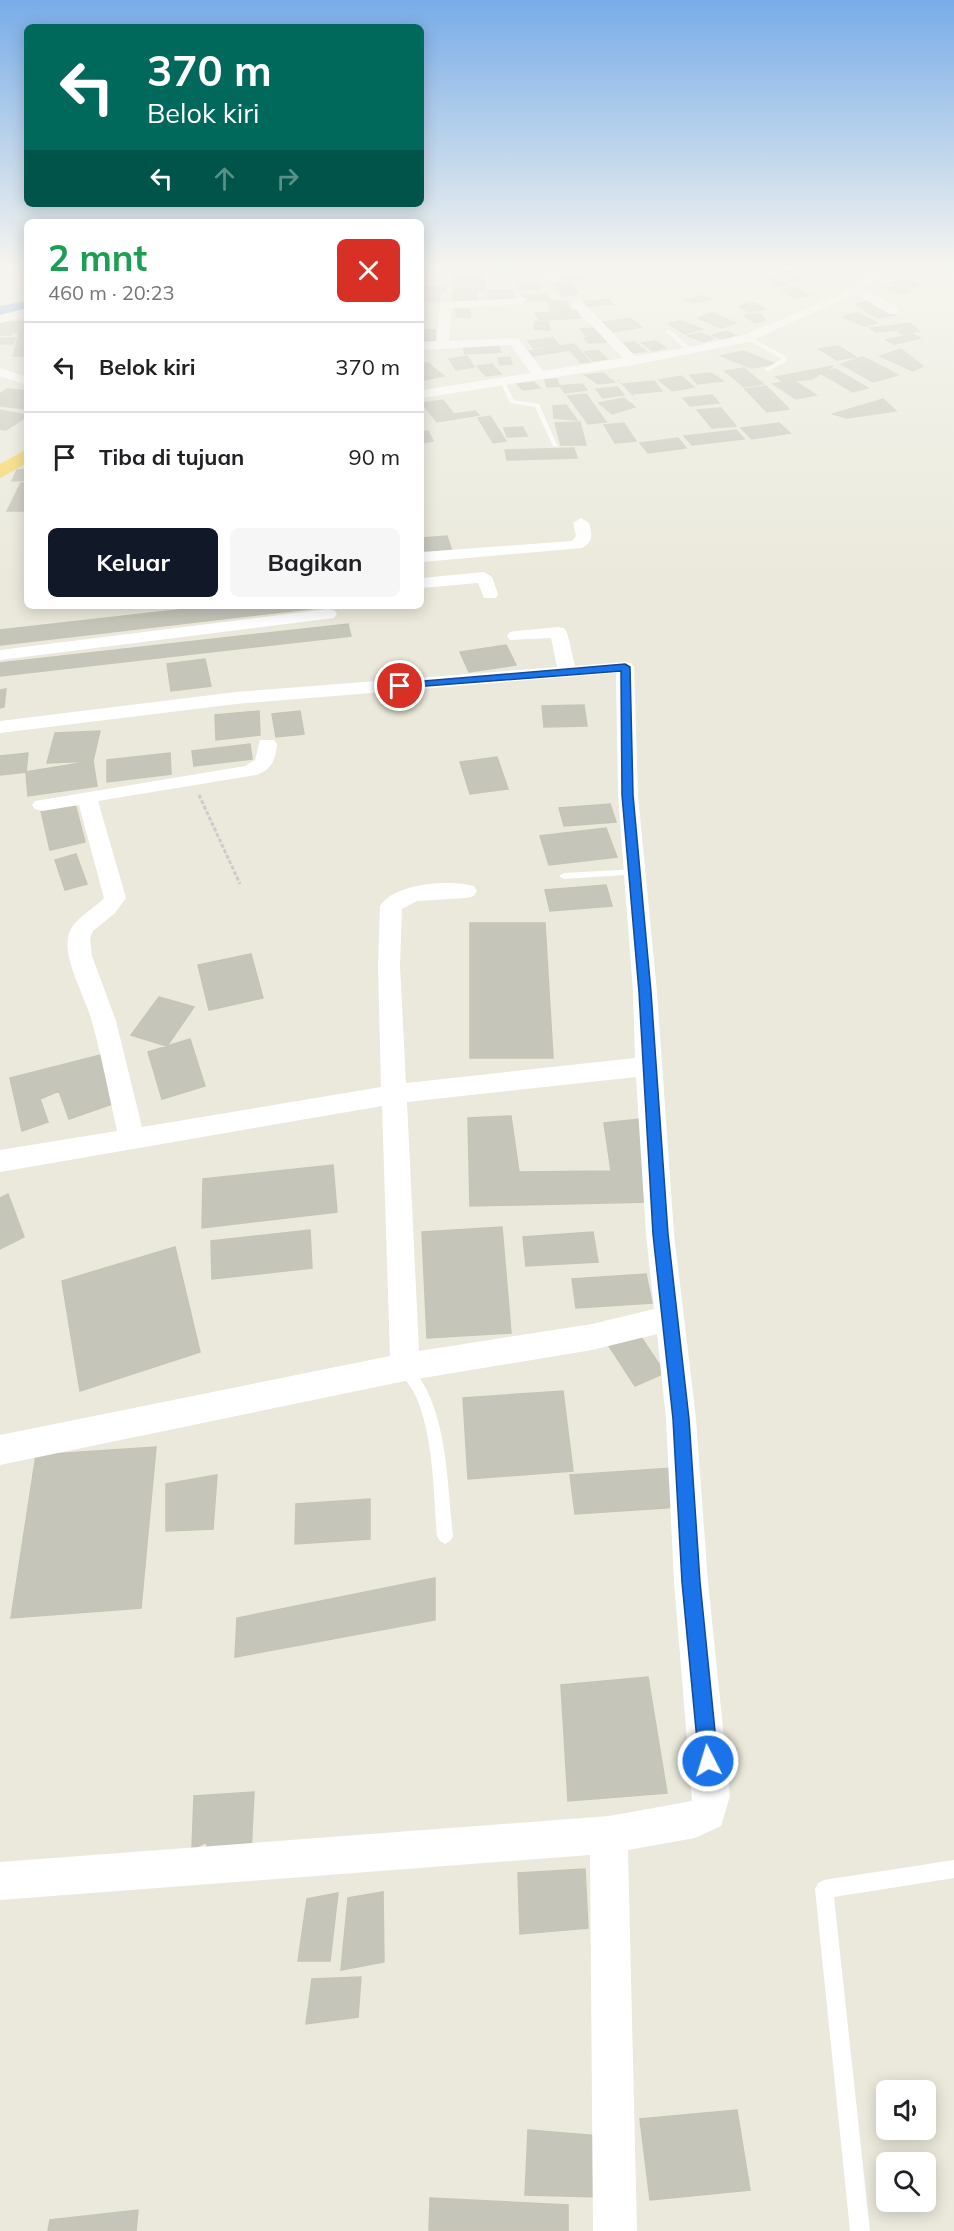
<!DOCTYPE html>
<html lang="id">
<meta charset="utf-8">
<style>
body{margin:0;font-family:Mulish,sans-serif;background:#f6f6f6;color:#202124;height:100vh;display:flex;flex-direction:column;font-size:22px;white-space:nowrap}
*{box-sizing:border-box;margin:0}
p{font-size:20px;color:#757577}
.icon{flex:none;width:33px;height:33px;fill:none;stroke:currentColor;stroke-width:2;stroke-linecap:round;stroke-linejoin:round}
.map{position:relative;flex:1;overflow:hidden}
.drawer{position:absolute;left:24px;top:219px;width:400px;height:390px;display:flex;flex-direction:column;background:#fff;border-radius:9px;box-shadow:0 3px 15px #0003}
.drawer>*{flex:none}
.hud{position:absolute;left:24px;top:24px;width:400px;height:183px;border-radius:9px;box-shadow:0 3px 15px #0003;background:#00695c;color:#fff;overflow:hidden}
.fabs{position:absolute;left:876px;top:2080px;display:grid;gap:12px}
.fabs a{display:grid;place-items:center;width:60px;height:60px;border-radius:9px;background:#fff;box-shadow:0 3px 15px #0003;font-size:30px}
.pin{position:absolute;display:grid;place-items:center;width:51px;height:51px;color:#fff;margin:-26px;border:3px solid #fff;border-radius:50%;box-shadow:0 2px 6px #0007}
.me{position:absolute;width:66px;margin:-33px;rotate:355deg;stroke-linejoin:round;filter:drop-shadow(0 0 4px #0008)}
.turn{display:flex;align-items:center;gap:21px;height:126px;padding:0 24px;font-size:27px}
.turn .icon{width:78px;height:78px;stroke-width:2.5}
.turn b{display:block;font-size:42px;line-height:51px}
.lanes{display:flex;align-items:center;height:57px;padding:0 24px;background:#0003;justify-content:center;gap:30px;direction:ltr}
.lanes .off{opacity:.35}
.round{display:grid;place-items:center;flex:none;width:63px;height:63px;border-radius:9px;background:#f6f6f6}
.overview{display:flex;align-items:center;justify-content:space-between;height:102px;padding:0 24px}
h1{font-size:36px;font-weight:700;line-height:45px;color:#1e9e55}
.action{display:flex;gap:12px;margin-top:auto;padding:12px 24px}
.action a{flex:1;height:69px;border-radius:9px;background:#111827;color:#fff;font-size:24px;font-weight:700;line-height:69px;text-align:center}
.action a+a{background:#f6f6f6;color:#202124}
ul{padding:0;list-style:none}
li{display:flex;align-items:center;gap:18px;height:90px;padding:0 24px;border-top:2px solid #e0e0e0}
li div{flex:1}
li b{display:block;font-size:22px}
li em{font-style:normal}
.map>svg:first-child{display:block}
</style>
<div class="map">
<svg width="954" height="2231" viewBox="0 0 954 2231">
<rect width="100%" height="100%" fill="#eae9db"/>
<g fill="none" stroke-linecap="round" stroke-linejoin="round">
<!-- river -->
<path fill="#71a0e9" fill-rule="evenodd" d="M27 301V313L0 318V306Z"/>
</g>
<!-- building -->
<path fill="#c6c5ba" stroke="#c6c5b5" stroke-width="1.5" d="M488 268H504L506 274 490 275Z
M599 268H612L613 274H596Z
M793 271 805 280 791 282 779 273Z
M452 274H483L484 280H452Z
M584 274 582 279 560 280V276Z
M775 277 785 285 776 287 765 279Z
M903 279 923 285 911 288 892 283Z
M452 280H484L485 286H453Z
M570 281 579 294 561 296 552 283Z
M538 283 540 290H520L518 284Z
M422 286H445V291H422Z
M453 286H485V291H453Z
M795 286 810 296 793 298 780 290Z
M892 286 913 290 903 294 884 288Z
M488 290H513V300H488Z
M452 292H477V301H452Z
M422 293H441L439 301H422Z
M547 294 550 300 525 301 522 295Z
M704 295 711 299 693 303 684 300Z
M609 299 613 304 582 307 578 302Z
M872 300 895 315 878 318 855 304Z
M548 301H567L571 310H551Z
M755 303 765 309 748 312 739 306Z
M455 308 470 309V317H457Z
M577 311 580 318 539 320 535 313Z
M712 313 736 323 721 328 698 318Z
M857 313 877 323 864 326 843 317Z
M760 314 765 320 755 323 744 315Z
M630 318 642 327 612 332 600 323Z
M27 321V332H14L16 322Z
M680 321 702 329 685 334 669 324Z
M14 322 11 335H0V323Z
M535 322H548L550 330 534 329Z
M909 323 920 331 902 334 891 326Z
M888 326 894 330 876 332 870 328Z
M597 328 602 335 586 336 581 329Z
M422 330H435L437 341H422Z
M726 331 735 335 721 339 713 335Z
M27 333V356H13L19 334Z
M700 333 713 338 704 342 688 336Z
M912 334 920 338 895 344 886 340Z
M601 336 606 342 589 343 584 338Z
M0 338H15L13 344H0Z
M553 338 559 345 533 348 528 341Z
M655 341 666 348 653 351 642 343Z
M634 342 646 351 633 353 621 344Z
M574 344 590 362 581 363 570 350 533 356 529 351Z
M498 345 501 352 465 354 463 346Z
M838 346 856 357 837 360 819 349Z
M901 349 923 366 913 371 880 356Z
M598 350 607 359 593 361 584 352Z
M743 351 776 364 751 368 721 356Z
M467 356 474 367 456 370 449 359Z
M510 357 512 364 500 365 498 358Z
M863 357 898 375 873 382 841 364Z
M428 363 444 376 423 380 422 364Z
M492 364 501 374 486 376 477 366Z
M833 366 812 379 783 382 776 377Z
M744 368 763 384 744 387 725 371Z
M835 369 868 388 853 392 820 373Z
M603 373 614 382 598 384 585 375Z
M711 373 723 381 697 384 690 375Z
M681 376 694 387 672 391 659 380Z
M557 379 559 386 547 387 545 380Z
M793 380 816 395 796 399 773 384Z
M654 381 662 391 632 394 623 384Z
M534 382 540 388 523 390 517 384Z
M582 384 587 390 565 393 560 386Z
M766 386 789 409 767 412 745 389Z
M617 387 624 395 603 398 596 389Z
M7 389 27 391V409L0 406V394Z
M586 394 606 422 588 424 568 396Z
M712 395 719 403 690 406 683 398Z
M624 398 635 407 612 414 599 403Z
M883 399 896 411 847 418 833 414Z
M443 400 453 413 432 416 422 403Z
M566 405 577 420 554 418 553 406Z
M721 408 736 426 712 428 697 410Z
M0 410 27 415V416L6 430 0 429Z
M475 411 479 415 437 422 433 417Z
M490 416 506 441 493 443 478 418Z
M580 422 586 445H561L555 423Z
M624 423 636 441 615 443 604 425Z
M779 423 790 433 752 439 741 428Z
M523 427 527 436 507 437 504 428Z
M736 430 744 439 692 445 684 436Z
M428 431 433 441 422 443V432Z
M678 438 686 448 648 453 640 443Z
M574 448 577 458 507 460 505 450Z
M27 469V480L12 481 17 470Z
M21 483H27V511H7Z
M447 536 452 551 422 554V538Z
M213 606H333L0 645V630Z
M348 624 351 636 0 676V663Z
M506 645 516 665 469 672 460 652Z
M205 659 211 686 171 691 167 664Z
M6 689 4 707 0 708V690Z
M584 705 587 726 544 727 542 706Z
M259 711 260 735 216 740 215 715Z
M300 711 304 734 276 737 272 714Z
M100 731 93 761 47 763 55 733Z
M250 744 252 759 194 766 192 751Z
M28 753 26 772 0 775V756Z
M170 753 171 774 107 782V760Z
M497 757 508 789 470 794 460 762Z
M93 761 97 786 28 796 26 772Z
M75 804 85 842 50 850 41 811Z
M610 804 616 822 564 826 559 808Z
M606 828 617 857 549 865 540 836Z
M76 854 87 884 65 890 55 860Z
M606 885 612 906 550 911 545 890Z
M470 923H545L553 1058H470Z
M251 954 263 998 209 1010 198 965Z
M159 997 194 1007 167 1046 131 1035Z
M190 1039 205 1086 162 1099 148 1052Z
M101 1055 118 1102 69 1119 59 1091 40 1099 48 1122 22 1131 10 1078Z
M511 1116 519 1172 611 1171 604 1123 640 1119 652 1202 470 1206 468 1118Z
M333 1165 337 1212 202 1228 203 1179Z
M8 1194 24 1237 0 1249V1198Z
M502 1227 511 1333 427 1338 422 1232Z
M310 1230 312 1268 212 1279 211 1241Z
M593 1232 598 1262 526 1266 523 1237Z
M175 1247 200 1352 80 1391 62 1281Z
M646 1274 652 1303 576 1308 572 1279Z
M639 1334 665 1373 635 1386 609 1346Z
M563 1391 573 1471 468 1479 463 1398Z
M156 1447 141 1608 11 1618 36 1455Z
M673 1468 680 1507 575 1514 570 1475Z
M217 1475 213 1529 166 1531V1484Z
M370 1499V1539L295 1544 296 1504Z
M435 1578V1620L235 1657 237 1618Z
M648 1677 667 1793 568 1801 561 1685Z
M254 1792 251 1852 207 1856V1842L192 1849 194 1796Z
M585 1869 588 1928 520 1934 518 1873Z
M383 1892 384 1962 341 1970 348 1898Z
M338 1893 330 1961H298L307 1899Z
M361 1977 358 2017 306 2024 312 1979Z
M737 2110 750 2190 650 2200 640 2119Z
M528 2130 600 2136 601 2197 525 2195Z
M430 2198 568 2205V2231H429Z
M138 2210 136 2231H48L50 2220Z"/>
<g fill="none" stroke-linecap="round" stroke-linejoin="round">
<!-- path-far1 -->
<path stroke="#ccc" stroke-width="1.5" stroke-dasharray="2 1.5" stroke-linecap="butt" d="M791 268 828 287
M618 380 637 400"/>
<!-- path -->
<path stroke="#ccc" stroke-width="3" stroke-dasharray="4 2" stroke-linecap="butt" d="M199 795 240 884"/>
<!-- lane -->
<path fill="#fff" fill-rule="evenodd" d="M666 330H670L693 350V352H689L666 332Z
M746 337H750L787 357V361L769 371H765V369L782 359 746 339Z
M500 381H504L514 400 539 404 558 447 553 446 535 407 510 403Z
M636 869 641 872 640 874 564 879 559 876 564 873Z
M405 1361C411 1363 413 1368 417 1374 448 1416 447 1486 453 1536L450 1541 445 1544 440 1541 437 1536C433 1491 434 1441 417 1399 412 1387 403 1378 398 1367L400 1362Z
M954 1860V1878L834 1897 870 2231H850L815 1889 818 1883 824 1880Z"/>
<!-- street -->
<path fill="#fff" fill-rule="evenodd" d="M540 268H550L559 280 557 282H549Z
M870 268H881L872 281 863 288 898 308V314H890L855 294 748 342 633 365 422 398V390L531 373 511 345 422 350V342L436 341 441 302 526 298 528 300 522 304 451 308 449 341 518 338 543 371 623 358 572 305V299H580L635 356 691 347 744 335 841 294 864 277Z
M27 308V316L0 323V315Z
M0 368 27 377V385L0 376Z
M581 518 589 523C592 535 594 541 582 548L422 562V552L572 541 576 536 573 523Z
M484 572 492 577 498 594 496 598H484L478 583 422 588V578Z
M328 609 334 610 337 614 334 618 0 660V650Z
M558 627 564 628 567 632 575 666 625 662 631 663 634 667 638 795 657 992 674 1234 696 1419 708 1582 730 1796 721 1826 695 1838 628 1850 637 2231H593L590 1855 0 1900V1862L609 1816 692 1801 674 1582 666 1419 657 1334 592 1350 405 1381 0 1465V1435L390 1356 382 1106 0 1172V1150L117 1131C109 1095 102 1058 92 1022 86 998 64 963 68 938 71 919 92 911 104 898L79 805 42 811 35 809 32 805 35 801 245 766 255 760 260 740H274L277 744C276 760 271 770 256 775L98 801 126 898 115 913 93 931 90 938 92 956 116 1021 142 1127 381 1087 378 966 380 906C394 883 450 879 474 886L477 891 474 896 466 898 417 901 402 909 400 966 406 1083 635 1058 633 992 618 795 616 673 236 704 0 733V721L236 692 557 667 551 638 510 640 507 636 510 632 516 631ZM636 1077 646 1234 654 1309 592 1324 419 1351 407 1102Z"/>
<!-- highway -->
<path fill="#f7d459" fill-rule="evenodd" d="M27 449V463L0 478V464Z"/>
</g>
<!-- sky -->
<linearGradient id="sky" x2="0" y2="1"><stop stop-color="#78ace8"/><stop offset="0.46" stop-color="#f6f5ef"/><stop offset="1" stop-color="#f6f5ef" stop-opacity="0"/></linearGradient>
<rect width="954" height="580" fill="url(#sky)"/>
<!-- route -->
<path fill="#1a73e8" stroke="#114b97" stroke-width="1.5" d="M625 664 630 667 633 795 651 992 668 1234 689 1419 700 1582 718 1761 715 1768 708 1771 701 1768 699 1761 682 1582 673 1419 653 1234 639 992 622 795 621 671 400 688 395 686 400 683Z"/>
</svg>
<div class="fabs">
<a><svg class="icon" aria-label="sound" viewBox="0 0 24 24"><path d="M4 9h4l5-4v14l-5-4H4zM17 9q2 3 0 6"/></svg></a>
<a><svg class="icon" aria-label="search" viewBox="0 0 24 24"><circle cx="10" cy="10" r="6"/><path d="M15 15l6 6"/></svg></a>
</div>
<div class="pin" style="left:400px;top:686px;background:#d93025"><svg class="icon" aria-label="arrive" viewBox="0 0 24 24"><path d="M6 21V4h12l-3 4 3 4H6"/></svg></div>
<svg class="me" style="left:708px;top:1761px" viewBox="-20 -20 40 40"><circle r="17" fill="#1a73e8" stroke="#fff" stroke-width="3"/><path d="M0-11L8 9 0 5-8 9z" fill="#fff"/></svg>
<div class="hud">
<div class="turn"><svg class="icon" aria-label="left" viewBox="0 0 24 24"><path d="M17 20v-9H6M10 6l-5 5 5 5"/></svg><div><b>370 m</b>Belok kiri</div></div>
<div class="lanes"><svg class="icon" aria-label="left" viewBox="0 0 24 24"><path d="M17 20v-9H6M10 6l-5 5 5 5"/></svg><svg class="icon off" aria-label="ahead" viewBox="0 0 24 24"><path d="M12 20V5M6 11l6-6 6 6"/></svg><svg class="icon off" aria-label="right" viewBox="0 0 24 24"><path d="M7 20v-9h11M14 6l5 5-5 5"/></svg></div>
</div>
<section class="drawer">
<div class="overview"><div><h1>2 mnt</h1><p>460 m · 20:23</p></div><a class="round" style="background:#d93025;color:#fff"><svg class="icon" aria-label="close" viewBox="0 0 24 24"><path d="M6 6l12 12M18 6L6 18"/></svg></a></div>
<ul>
<li><svg class="icon" aria-label="left" viewBox="0 0 24 24"><path d="M17 20v-9H6M10 6l-5 5 5 5"/></svg><div><b>Belok kiri</b></div><em>370 m</em></li>
<li><svg class="icon" aria-label="arrive" viewBox="0 0 24 24"><path d="M6 21V4h12l-3 4 3 4H6"/></svg><div><b>Tiba di tujuan</b></div><em>90 m</em></li>
</ul>
<div class="action"><a>Keluar</a><a>Bagikan</a></div>
</section>
</div>
